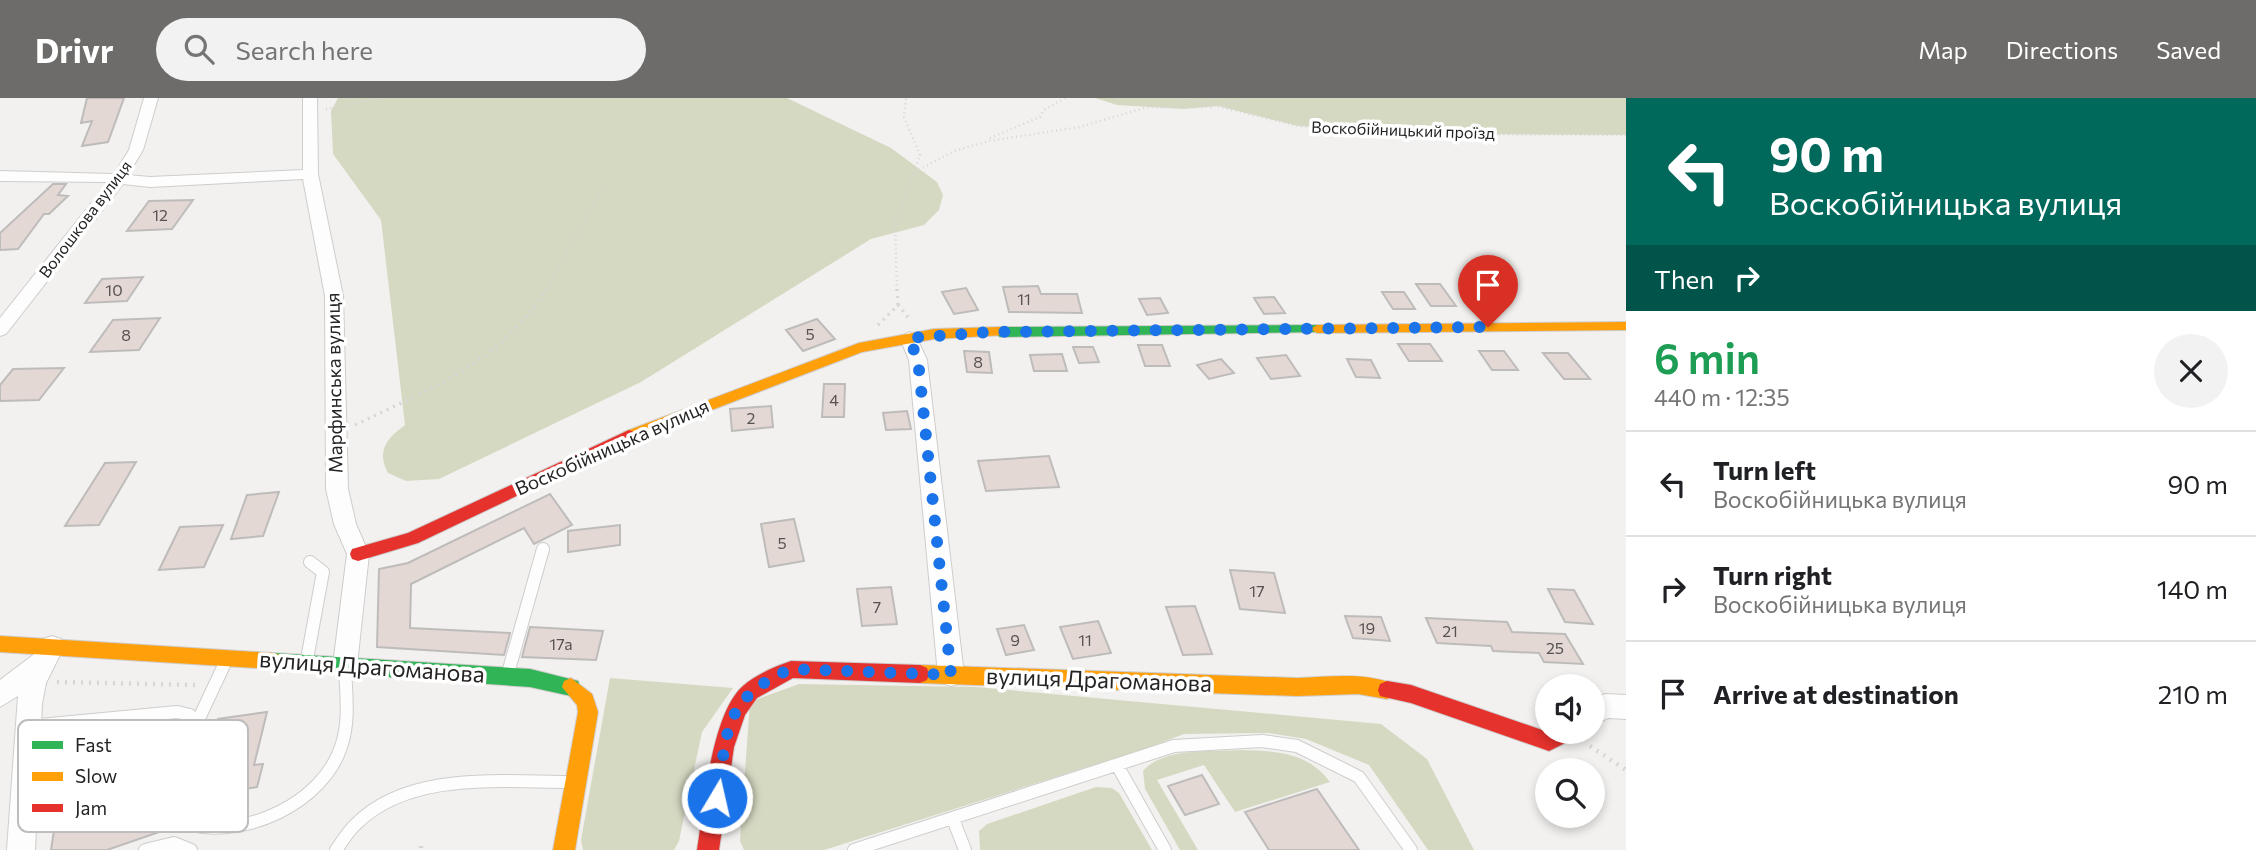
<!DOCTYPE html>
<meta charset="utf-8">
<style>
body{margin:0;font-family:Commissioner,sans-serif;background:#f2f2f2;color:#202124;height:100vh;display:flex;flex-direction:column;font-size:26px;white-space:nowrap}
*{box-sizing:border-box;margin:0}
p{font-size:23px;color:#757577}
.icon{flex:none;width:38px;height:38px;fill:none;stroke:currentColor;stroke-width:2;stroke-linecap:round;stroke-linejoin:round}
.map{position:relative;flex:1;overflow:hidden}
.panel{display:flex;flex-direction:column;background:#fff;width:630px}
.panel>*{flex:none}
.guide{background:#00695c;color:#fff;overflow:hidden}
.controls{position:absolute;left:1535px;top:576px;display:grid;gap:14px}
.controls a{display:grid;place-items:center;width:70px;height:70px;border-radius:50%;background:#fff;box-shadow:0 4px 10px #0003;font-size:35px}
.pin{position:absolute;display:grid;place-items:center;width:60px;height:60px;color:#fff;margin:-72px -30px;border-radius:50% 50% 50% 0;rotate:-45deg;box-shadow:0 0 7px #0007}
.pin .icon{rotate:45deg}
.me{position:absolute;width:77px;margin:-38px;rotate:9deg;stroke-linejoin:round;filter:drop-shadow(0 0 5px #0008)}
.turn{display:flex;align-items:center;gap:24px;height:147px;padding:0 28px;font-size:32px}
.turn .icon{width:91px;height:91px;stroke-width:2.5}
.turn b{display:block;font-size:49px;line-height:60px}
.then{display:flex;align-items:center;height:66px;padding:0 28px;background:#0003;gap:14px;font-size:26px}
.round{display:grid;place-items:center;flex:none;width:74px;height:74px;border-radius:37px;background:#f2f2f2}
.summary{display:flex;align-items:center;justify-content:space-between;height:119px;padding:0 28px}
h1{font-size:42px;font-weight:600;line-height:52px;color:#1e9e55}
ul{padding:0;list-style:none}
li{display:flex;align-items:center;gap:21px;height:105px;padding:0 28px;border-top:2px solid #e0e0e0}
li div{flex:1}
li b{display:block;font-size:26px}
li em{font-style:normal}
header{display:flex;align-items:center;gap:42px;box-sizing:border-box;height:98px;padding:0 35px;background:#6e6c6a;color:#fff}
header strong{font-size:33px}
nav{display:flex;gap:38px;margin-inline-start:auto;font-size:24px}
.search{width:490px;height:63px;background:#f2f2f2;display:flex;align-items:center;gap:18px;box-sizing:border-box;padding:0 24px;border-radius:38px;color:#757577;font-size:26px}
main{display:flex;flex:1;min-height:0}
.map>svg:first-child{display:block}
</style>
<header>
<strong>Drivr</strong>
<div class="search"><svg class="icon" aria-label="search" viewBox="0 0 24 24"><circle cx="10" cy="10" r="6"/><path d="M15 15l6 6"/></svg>Search here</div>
<nav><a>Map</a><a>Directions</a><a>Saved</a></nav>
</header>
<main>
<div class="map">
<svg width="1626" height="752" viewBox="0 0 1626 752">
<rect width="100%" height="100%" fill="#f3f1ef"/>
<!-- green -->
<path fill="#d6d9c2" d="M338 0H787L891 50 937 84 943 97 939 112 924 127 871 141 641 284 439 381 406 383 388 375C376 353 387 340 405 327L381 122 333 56 331 13Z
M1095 0H1626V37L1441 36 1298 28 1218 8 1184 11 1117 7Z
M610 580 733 590 702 634 679 743 674 752H583L581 742Z
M799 586 976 589 1381 626 1427 661 1474 752H1428L1369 667 1306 641 1268 635 1184 636 1142 652 824 752H744L740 743 750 604Z
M1240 652C1275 653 1308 654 1330 684L1235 714 1204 667 1157 682 1198 752H1180L1145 691 1143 673C1163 649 1211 654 1240 652Z
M1096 689 1112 690 1119 695 1152 752H980L979 733 987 726Z"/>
<!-- building -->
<path fill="#e4d8d5" stroke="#bebcbb" stroke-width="2" d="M87 0H124L108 44 82 48 92 23 81 25Z
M53 86H66L58 97 68 98 49 116H44L18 151 0 152V135Z
M193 102 172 131 127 133 149 103Z
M143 179 127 203 85 205 102 181Z
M1416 186H1440L1456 208H1431Z
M1038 188 1041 196H1077L1082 215 1009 214 1003 189Z
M966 190 978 212 954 216 942 194Z
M1382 194H1404L1415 211H1393Z
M1274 199 1285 215 1264 216 1254 200Z
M1160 200 1168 215 1147 217 1139 201Z
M160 220 139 252 90 254 113 222Z
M817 221 835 241 803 253 786 232Z
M1398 246H1430L1442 263H1409Z
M1138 247H1162L1170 268H1145Z
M1073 249H1093L1099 264 1079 265Z
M964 253 989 254 992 275 967 274Z
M1479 253H1504L1518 272H1492Z
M1543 255H1568L1590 281H1564Z
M1062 256 1067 273H1034L1030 257Z
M1286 257 1300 278 1271 281 1257 260Z
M1221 261 1234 275 1209 281 1197 267Z
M1347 261 1371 262 1380 280 1356 279Z
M64 270 39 302 0 303V287L13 271Z
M824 286H845L844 319H822Z
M771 308 773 329 732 333 730 311Z
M907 313 911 331 886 332 883 315Z
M1049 358 1059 389 986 393 978 363Z
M136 364 99 427 65 428 105 365Z
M279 394 263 438 231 441 247 397Z
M550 396 572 427 534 446 524 430 411 486 410 530 510 535 504 557 377 549 379 471 408 465Z
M794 421 804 463 769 469 761 426Z
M223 427 204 469 159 472 180 429Z
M620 427V447L568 454V433Z
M1230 472 1274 475 1285 515 1240 511Z
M891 489 897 526 862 528 857 491Z
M1548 491 1574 492 1593 526 1565 524Z
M1195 508 1212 556 1183 557 1166 509Z
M1345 518 1381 519 1390 543 1353 540Z
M1426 520 1507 524 1512 534 1565 536 1583 566 1544 564 1539 555 1493 553 1491 548 1437 545Z
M1098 523 1111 555 1073 561 1060 529Z
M1024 527 1034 552 1006 557 997 531Z
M530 529 603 533 596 562 522 559Z
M267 614 254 667 263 666 257 689 195 698 218 621Z
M167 677 162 733 107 752H51L57 713Z
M1202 677 1219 706 1185 717 1168 688Z
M1317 691 1359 752H1269L1245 714Z"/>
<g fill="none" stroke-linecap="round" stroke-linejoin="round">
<defs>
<path id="lane" d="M307 561 323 474 310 464
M508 575 543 451
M195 629 225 565
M190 656C185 679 172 707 190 727 247 740 322 705 341 649 350 624 346 595 345 569
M1117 667 1165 752
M25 709 190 656 195 629 190 617 177 614 29 628
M953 721 965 752
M145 752 174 745 191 752
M336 752C342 744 348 733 356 726 409 673 501 684 569 684
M854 752 1174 648 1262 643 1297 648 1359 679 1411 752"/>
<path id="street" d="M144 0H158L143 52 128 77 150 79 303 72V0H317L318 76 343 198 348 391 356 426 369 456 357 567 354 575 345 578 336 575 333 567 347 456 334 426 326 391 325 198 303 81 150 89 123 86 6 236 0 238V220L108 84 0 83V73L114 76 129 52Z
M909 234 915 236 927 262 964 577 960 585 951 588 942 585 938 577 909 262 900 240Z
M52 538 61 541 64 549 46 585 42 606 35 752H7L18 598 0 609V582L37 554 43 541Z
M1605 596 1626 597V621L1608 620 1592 628V602Z"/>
<path id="fast" d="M1317 227 1324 231 1322 234 1000 239 993 234 1000 229Z
M273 555 530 571 578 583 580 589 578 595 571 598 530 589 273 571 266 569 264 563 266 557Z"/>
<path id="slow" d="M1626 224V232L1317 235 1310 231 1317 227Z
M1000 229 1007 234 1005 237 934 241 862 254 634 342H624L621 338 624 334 859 245 934 231Z
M0 538 273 555 280 557 282 563 280 569 273 571 0 554Z
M920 567 1297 580C1329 579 1363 574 1394 586L1396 592 1394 598 1387 601 1358 596 1297 598 920 585 913 582 911 576 913 570Z
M571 580 592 596 598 614 575 752H553L578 614 577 607 562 589 564 583Z"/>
<path id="jam" d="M629 332 634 334 637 338 634 342 418 445 358 463 352 461 350 456 352 451 408 435Z
M791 563 920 567 927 570 929 576 927 582 920 585 793 580 757 600 745 617 734 649 719 752H697C704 710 711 616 743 588 755 577 776 568 791 563Z
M1387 583 1411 587 1548 634H1576L1573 641 1549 653 1411 605 1380 598 1378 592 1380 586Z"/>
</defs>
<!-- lane casing -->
<use href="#lane" stroke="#cfcdcc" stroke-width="14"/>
<!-- street casing -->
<use href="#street" stroke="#cfcdcc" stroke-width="2"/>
<!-- fast casing -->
<use href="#fast" stroke="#cfcdcc" stroke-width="2"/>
<!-- slow casing -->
<use href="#slow" stroke="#cfcdcc" stroke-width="2"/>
<!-- jam casing -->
<use href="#jam" stroke="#cfcdcc" stroke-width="2"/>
<!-- path-far2 -->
<path stroke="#d6d6d6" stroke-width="2.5" stroke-dasharray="1 3.5" stroke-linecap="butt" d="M1183 0 1298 28 1441 36 1626 37
M1220 7 1249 0
M326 11 382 0
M990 40 1040 19 1044 12 1065 0
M915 74 954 53 989 43 1080 29 1147 9H1212
M546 192 603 90
M897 192 895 124 920 57 904 19 906 0"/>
<!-- path-far1 -->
<path stroke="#d6d6d6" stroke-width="3.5" stroke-dasharray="2 5" stroke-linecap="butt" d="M897 191 898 207
M878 227 898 207 911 223
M355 327C433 289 497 267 547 191"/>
<!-- path -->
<path stroke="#d6d6d6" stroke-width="4.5" stroke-dasharray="2 6" stroke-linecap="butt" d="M57 584 196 587
M1590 648 1626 672
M421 748V752"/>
<!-- lane -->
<use href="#lane" stroke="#fdfdfd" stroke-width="12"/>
<!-- street -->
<use href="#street" fill="#fdfdfd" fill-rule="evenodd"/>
<!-- fast -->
<use href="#fast" fill="#30b455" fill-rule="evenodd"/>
<!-- slow -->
<use href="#slow" fill="#ff9f0a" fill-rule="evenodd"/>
<!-- jam -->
<use href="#jam" fill="#e5322d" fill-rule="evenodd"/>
</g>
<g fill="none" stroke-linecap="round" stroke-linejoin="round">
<!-- route -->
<path stroke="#1a73e8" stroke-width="12" stroke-dasharray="0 21.6" d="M717 700C728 634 721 601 791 571L951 577 918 262 909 240 991 234 1488 229"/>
</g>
<g text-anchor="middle" stroke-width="7" stroke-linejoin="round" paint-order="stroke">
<!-- far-street labels -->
<g font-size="16" fill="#262423" stroke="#fff">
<text transform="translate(1403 32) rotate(2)" y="6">Воскобійницький проїзд</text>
<text transform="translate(85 121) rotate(-53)" y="6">Волошкова вулиця</text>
</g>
<!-- number labels -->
<g font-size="16" fill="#565250">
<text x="160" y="123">12</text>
<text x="114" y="198">10</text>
<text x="1024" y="207">11</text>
<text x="810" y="242">5</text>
<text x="126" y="243">8</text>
<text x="978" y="270">8</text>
<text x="834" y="308">4</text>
<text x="751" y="326">2</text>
<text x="782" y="451">5</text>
<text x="1257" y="499">17</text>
<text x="877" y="515">7</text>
<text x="1367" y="536">19</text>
<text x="1450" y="539">21</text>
<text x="1015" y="548">9</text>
<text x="1085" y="548">11</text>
<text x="561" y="552">17а</text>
<text x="1555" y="556">25</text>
</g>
<!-- street labels -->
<g font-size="19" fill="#262423" stroke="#fff">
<text transform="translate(334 285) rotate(-91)" y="7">Марфинська вулиця</text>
<text transform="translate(612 349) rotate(-24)" y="7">Воскобійницька вулиця</text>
</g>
<!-- near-street labels -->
<g font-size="23" fill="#262423" stroke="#fff">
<text transform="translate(372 569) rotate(4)" y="8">вулиця Драгоманова</text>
<text transform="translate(1099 582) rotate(2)" y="8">вулиця Драгоманова</text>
</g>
</g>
<!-- legend -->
<rect x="18" y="622" width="230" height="112" rx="10" fill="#fff" stroke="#bebdbd" stroke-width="2"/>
<rect x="32" y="643" width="31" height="8" fill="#30b455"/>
<rect x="32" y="674" width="31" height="9" fill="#ff9f0a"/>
<rect x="32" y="706" width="31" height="8" fill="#e5322d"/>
<g font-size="19" fill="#262423">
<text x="75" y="654">Fast</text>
<text x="75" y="685">Slow</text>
<text x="75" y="717">Jam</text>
</g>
</svg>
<div class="controls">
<a><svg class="icon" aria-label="sound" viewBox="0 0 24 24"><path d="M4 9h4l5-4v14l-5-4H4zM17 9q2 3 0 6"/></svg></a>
<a><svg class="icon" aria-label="search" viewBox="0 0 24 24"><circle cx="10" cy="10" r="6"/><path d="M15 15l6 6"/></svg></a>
</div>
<div class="pin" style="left:1488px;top:229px;background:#d93025"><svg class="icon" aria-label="arrive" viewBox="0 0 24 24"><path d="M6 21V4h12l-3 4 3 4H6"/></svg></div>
<svg class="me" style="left:717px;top:700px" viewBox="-20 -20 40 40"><circle r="17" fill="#1a73e8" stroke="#fff" stroke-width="3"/><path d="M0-11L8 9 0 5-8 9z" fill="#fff"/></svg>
</div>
<section class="panel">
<div class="guide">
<div class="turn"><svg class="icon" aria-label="left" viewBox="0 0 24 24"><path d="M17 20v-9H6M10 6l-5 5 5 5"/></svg><div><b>90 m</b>Воскобійницька вулиця</div></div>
<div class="then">Then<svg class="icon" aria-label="right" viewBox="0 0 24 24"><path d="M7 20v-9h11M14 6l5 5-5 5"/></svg></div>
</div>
<div class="summary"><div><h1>6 min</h1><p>440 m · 12:35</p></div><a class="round"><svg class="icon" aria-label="close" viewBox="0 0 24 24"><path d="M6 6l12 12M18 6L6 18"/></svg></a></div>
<ul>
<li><svg class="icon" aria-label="left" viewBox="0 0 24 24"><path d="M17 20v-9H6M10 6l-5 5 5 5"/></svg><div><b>Turn left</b><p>Воскобійницька вулиця</p></div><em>90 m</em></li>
<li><svg class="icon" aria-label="right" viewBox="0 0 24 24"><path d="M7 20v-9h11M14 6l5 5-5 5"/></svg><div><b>Turn right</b><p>Воскобійницька вулиця</p></div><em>140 m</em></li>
<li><svg class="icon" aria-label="arrive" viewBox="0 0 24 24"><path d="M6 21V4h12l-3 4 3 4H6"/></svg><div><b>Arrive at destination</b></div><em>210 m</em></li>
</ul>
</section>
</main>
